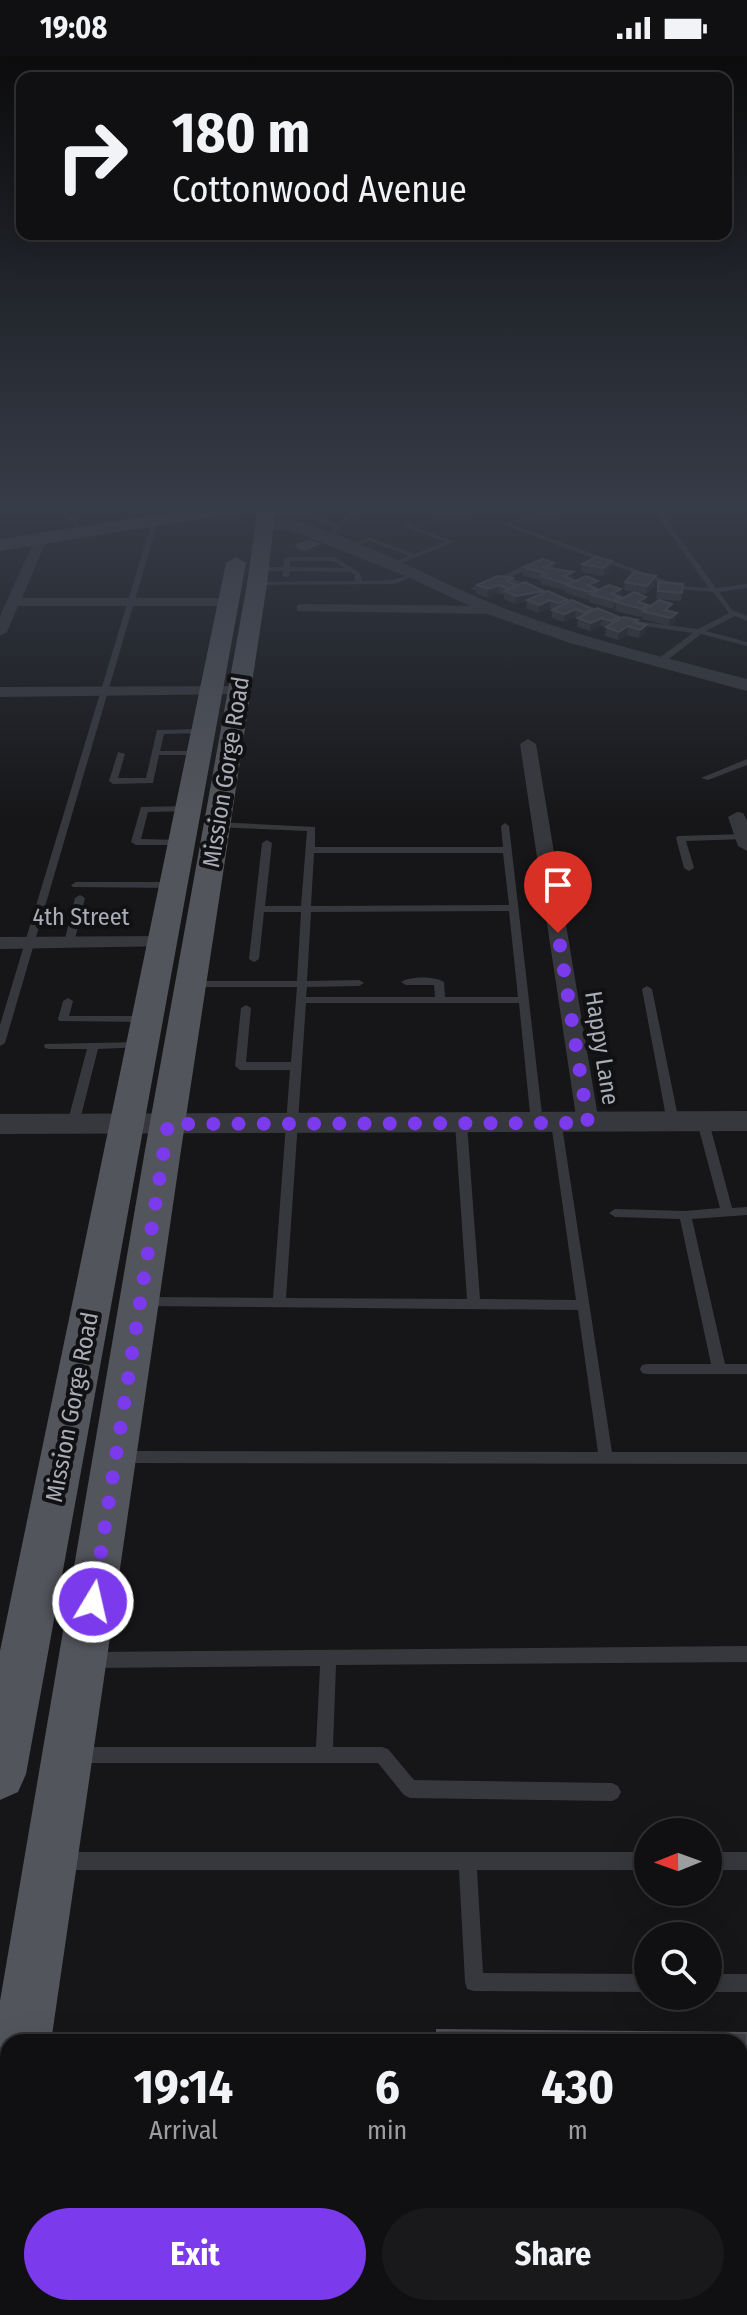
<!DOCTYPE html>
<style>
body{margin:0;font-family:"Fira Sans Condensed",sans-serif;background:#19191b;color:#f1f3f6;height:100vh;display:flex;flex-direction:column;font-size:30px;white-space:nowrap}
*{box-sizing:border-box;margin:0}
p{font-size:26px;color:#9c9d9f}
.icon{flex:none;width:44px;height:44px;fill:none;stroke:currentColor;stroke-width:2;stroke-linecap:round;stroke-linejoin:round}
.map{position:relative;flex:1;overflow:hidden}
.panel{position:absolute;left:0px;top:1978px;width:748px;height:282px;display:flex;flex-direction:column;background:#101012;border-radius:24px 24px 0 0;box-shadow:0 8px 32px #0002,0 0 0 2px #303032}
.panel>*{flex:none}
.top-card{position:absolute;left:16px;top:16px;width:716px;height:168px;border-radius:16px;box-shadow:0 8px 32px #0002,0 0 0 2px #303032;background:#101012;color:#f1f3f6;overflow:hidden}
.needle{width:52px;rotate:269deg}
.buttons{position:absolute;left:634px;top:1762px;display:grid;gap:16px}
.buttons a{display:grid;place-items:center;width:88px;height:88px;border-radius:50%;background:#101012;box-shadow:0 8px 32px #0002,0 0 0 2px #303032;font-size:40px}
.pin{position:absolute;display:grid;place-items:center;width:68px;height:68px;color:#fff;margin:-82px -34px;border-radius:50% 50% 50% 0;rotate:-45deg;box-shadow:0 0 8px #0007}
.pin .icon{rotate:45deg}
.me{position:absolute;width:88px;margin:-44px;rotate:9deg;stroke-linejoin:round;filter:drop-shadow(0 0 6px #0008)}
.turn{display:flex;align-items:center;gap:28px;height:168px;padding:0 24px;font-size:36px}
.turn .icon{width:104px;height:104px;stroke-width:2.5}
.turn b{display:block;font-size:56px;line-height:68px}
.eta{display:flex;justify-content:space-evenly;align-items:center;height:136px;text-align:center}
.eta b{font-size:48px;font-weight:700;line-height:56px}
.button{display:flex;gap:16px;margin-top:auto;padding:16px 24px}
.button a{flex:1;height:92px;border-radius:48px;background:#7c3aed;color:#fff;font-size:32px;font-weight:700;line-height:92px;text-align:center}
.button a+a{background:#19191b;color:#f1f3f6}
.status{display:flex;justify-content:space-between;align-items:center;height:56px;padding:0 40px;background:#101012;direction:ltr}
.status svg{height:22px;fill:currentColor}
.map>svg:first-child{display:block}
</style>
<div class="status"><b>19:08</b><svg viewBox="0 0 49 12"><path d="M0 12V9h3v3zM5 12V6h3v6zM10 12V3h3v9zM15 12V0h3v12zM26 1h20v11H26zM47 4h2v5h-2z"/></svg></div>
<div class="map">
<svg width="747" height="2259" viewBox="0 0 747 2259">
<rect width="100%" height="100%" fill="#161618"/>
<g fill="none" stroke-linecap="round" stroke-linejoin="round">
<!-- service -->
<path fill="#37383d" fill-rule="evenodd" d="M54 447H61L79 469V471H75Z
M138 447H162L138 451 135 449Z
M352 447H360L369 453 353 459 333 480 330 478 335 472 299 457 266 459 263 457 266 455 300 453 338 469 349 457 361 453Z
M388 447H412L443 457 459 454 443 447C450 447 455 450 461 451 469 451 478 447 486 447L468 453 472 455V457L443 461 411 451Z
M590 447H602L511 468 681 530 709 532 648 447H654L659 454 711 447H730L662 458 716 532 747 528V532L719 536 732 554 747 560V565L735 560 706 575 747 586V590L701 578 661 609H655V605L693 577 631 568 627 566 628 564 698 573 729 557 713 536 678 533 501 468Z
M155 463 158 465 5 987 0 990V969L152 465Z
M408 468 454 486 392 511 389 509 390 508 409 500 369 485 347 493 344 491 369 481 415 498 445 486 406 471 405 470Z
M287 501H334L360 517 362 525 393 524 416 516 419 518 394 528 255 529V527L257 526 355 525V519L350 516 290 515 289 520 286 522 283 520V515H259L256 513 259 511H283L284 503ZM290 505H333L345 512 290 511Z
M529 508 534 509 510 522 614 559 607 561 504 524 475 534 470 533Z
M202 673 206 675 205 677 164 678 160 695H199L203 697 199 699H159L153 727 113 728 109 725 118 696 125 698 118 722H146L157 674Z
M747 703V709L708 724 701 722Z
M188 750 192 753 191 755 148 756 141 783 181 784 186 787 184 789H136L131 786 141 751Z
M217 766 315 771V791H503L501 770 505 767 509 770 543 1067 537 1071 531 1067 519 947H306L286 1242 467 1243 455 1068 461 1064 467 1068 480 1243 576 1244 551 1067 553 1064H561L612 1396H747V1408L120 1407 115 1405 113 1401 115 1397 120 1395 598 1396 578 1254 138 1250 136 1246 138 1242 143 1241 273 1242 290 1014H240L235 1010 241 952 246 949 251 952 246 1006H291L297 931H193L188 928 193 925H297L301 856H264L259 903 254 906 249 903 262 787 267 784 272 787 265 850H301L307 775 214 771V767ZM314 797H503L509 849 311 850ZM509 855 518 941H445L444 926C435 920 410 920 401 926L406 929H434L435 941H306L307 931 359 930 364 927 359 924 307 925 311 856Z
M744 778 747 779V783L686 785 694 812 689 815 684 812 676 782 678 780Z
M76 826H173L178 829 173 832 73 831 71 829Z
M80 839 85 842 74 887 73 889H65L64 887 75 842Z
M647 930 652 933 679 1066 673 1070 667 1066 642 933Z
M68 942 73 945 69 960H145L150 963 145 966 59 965 58 963 63 945Z
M140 986 145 989 144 991 98 993 79 1068 77 1071H69L67 1068 87 993H49L45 992 44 990 45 988Z
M703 1062 709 1066 732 1152 747 1151V1159L692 1163 725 1308H747V1318H647L642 1317 640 1313 642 1309 647 1308H711L680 1163 615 1161 609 1157 615 1153 685 1155 720 1152 697 1066Z
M747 1590V1606L336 1609 333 1691H382L388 1693 414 1724 612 1727 618 1730 621 1736 618 1742 612 1745 410 1742 404 1739 378 1707H79L73 1705 71 1699 73 1693 79 1691H316L320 1610 91 1612 85 1609 83 1604 85 1599 91 1596Z
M62 1796H648V1814H477L483 1917 648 1918V1936L474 1935 467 1933 465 1926 459 1814H62L56 1811 53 1805 56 1799Z
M708 1796H747V1814H708Z
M708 1918H747V1936H708Z
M0 2240H8V2252H18L16 2259H0Z
M85 2252H107L106 2259H84Z"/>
<!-- minor -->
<path fill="#37383d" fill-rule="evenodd" d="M41 479 47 483 22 542H229L236 546 229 550H18L7 576 0 580V560L35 483Z
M302 548 493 550 500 554 493 558 297 555V549Z
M239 630 247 635 244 638 0 641V631Z
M528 683 536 688 599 1067 596 1072H580L577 1067 520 688Z
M737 756 743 757 747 764V795L738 790 728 761Z
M163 880 170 882 173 886 170 890 0 893V881Z"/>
<!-- tertiary -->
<path fill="#37383d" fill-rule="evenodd" d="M292 464C364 483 432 524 501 551 581 582 664 601 747 623V635L570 587 487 558 410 522 290 474H265L257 469 265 464Z
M747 1055V1075L0 1078V1058Z"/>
<!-- secondary -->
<path fill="#45474d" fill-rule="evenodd" d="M235 447 267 449 258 454 0 495V483Z"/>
<!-- primary -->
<path fill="#53555c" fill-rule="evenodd" d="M249 447H268L275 457 267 528 181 1094 51 1986H8V2009L0 2003V1945L145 1094 247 528 257 457Z
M236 501 246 507 26 1718 18 1736 0 1744V1595L226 507Z
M8 2047V2154L0 2157V2050Z"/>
</g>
<!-- wall -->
<path fill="#323236" d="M311 447H352V453L320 459 311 452Z
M297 489 318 492 306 497 297 493Z
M554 507 553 513 574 524 573 526 598 525 597 535 621 533V544L646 541 645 548 648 549V552L677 557 675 566 669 570 642 563V560L640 561 615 555 616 552 613 553 589 546V544L566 537V535L541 528 542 525 522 519 523 511Z
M582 508 611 513 603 520 581 516Z
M513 522V527L516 530 567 544V546L592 553V555L619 561 618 564 637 567 645 578 639 582 627 579 618 584 605 580 606 572 601 570 590 575 577 571 578 563 575 562 564 566 552 562V554L550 552 538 557 526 552 527 546 515 548 504 543V539L498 537 487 542 476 537 477 529Z
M625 526 655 529 646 538 624 534Z
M658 526 682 537 681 545 656 543Z
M437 1974 747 1977V2021H740V1986H436Z
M740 2056H747V2143L740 2142Z
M740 2184H747V2254L536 2253 740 2252Z"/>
<!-- shaded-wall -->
<path fill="#212124" d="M342 447H352V453L320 459 319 451Z
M318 488V492L306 497V493Z
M612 505 611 513 603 520 604 512Z
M573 516V524L564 520Z
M656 520 655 529 646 538 647 530Z
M598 525 596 540 590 538 588 544 589 536 588 529Z
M499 529 498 537 487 542 488 533Z
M621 533 620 541 612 538Z
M544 535 543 543 527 544V546L515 548 516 540Z
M621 541V548L616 546V552L613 553 614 545Z
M646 541 645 549 638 546Z
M550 544V552L538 557 539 549Z
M576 553 575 562 564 566 565 558Z
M677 557 675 566 669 570 670 562Z
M602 562 601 570 590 575 591 567Z
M646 569 645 578 639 582 640 574Z
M628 570 627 579 618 584 619 576Z"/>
<!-- building -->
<path fill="#3f3f44" stroke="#4f5156" stroke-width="2" d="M315 447H342L319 451Z
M309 485 318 488 306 493 297 489Z
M596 501 612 505 604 512 582 508Z
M543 503 554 507 544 511 573 516 564 520 574 524 566 528 542 520 547 518 523 511Z
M634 516 656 520 647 530 625 526Z
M498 520 513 522 507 525 516 529 512 532 525 526 544 535 516 540 505 535 510 533 499 529 488 533 477 529Z
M586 520 598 525 588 529 597 533 589 536 566 529Z
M658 526 683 528 682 537 658 535Z
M609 529 621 533 612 538 621 541 614 545 590 538Z
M548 535 567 544 559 547 550 544 539 549 527 544Z
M634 536 646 541 638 546 648 549 642 553 616 546Z
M572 544 592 553 585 557 576 553 565 558 552 554Z
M659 544 672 548 665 554 677 557 670 562 643 555Z
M597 552 619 561 611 565 602 562 591 567 578 562Z
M623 561 638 564 635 566 646 569 640 574 628 570 619 576 606 571Z
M437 1974 747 1977V2010H740V1986H438Z
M740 2056H747V2134L740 2133Z
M740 2184H747V2247H740Z"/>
<!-- sky -->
<linearGradient id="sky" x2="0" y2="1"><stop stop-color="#0c0c0d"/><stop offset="0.59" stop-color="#363c48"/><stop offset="1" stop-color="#363c48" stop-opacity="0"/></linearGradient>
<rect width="747" height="764" fill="url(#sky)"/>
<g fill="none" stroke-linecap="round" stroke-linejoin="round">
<!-- route -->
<path stroke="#7c3aed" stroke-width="14" stroke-dasharray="0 25.2" d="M93 1546 168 1068 588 1067 558 877"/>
</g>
<g text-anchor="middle" stroke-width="8" stroke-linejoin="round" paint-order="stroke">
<!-- street labels -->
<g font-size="24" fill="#a8adb8" stroke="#111113">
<text transform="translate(226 716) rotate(-81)" y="8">Mission Gorge Road</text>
<text x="81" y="869">4th Street</text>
<text transform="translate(602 992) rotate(81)" y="8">Happy Lane</text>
<text transform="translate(72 1351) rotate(-79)" y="8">Mission Gorge Road</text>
</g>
</g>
</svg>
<div class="buttons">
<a><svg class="needle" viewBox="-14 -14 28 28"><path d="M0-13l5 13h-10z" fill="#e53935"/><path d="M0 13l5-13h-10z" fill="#9c9d9f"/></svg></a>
<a><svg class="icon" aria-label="search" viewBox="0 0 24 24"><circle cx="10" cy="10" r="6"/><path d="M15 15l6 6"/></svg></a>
</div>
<div class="pin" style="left:558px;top:877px;background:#d93025"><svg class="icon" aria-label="arrive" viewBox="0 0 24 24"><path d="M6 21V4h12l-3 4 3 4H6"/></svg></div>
<svg class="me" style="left:93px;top:1546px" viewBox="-20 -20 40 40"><circle r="17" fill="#7c3aed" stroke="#fff" stroke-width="3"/><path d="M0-11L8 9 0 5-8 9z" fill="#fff"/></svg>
<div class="top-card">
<div class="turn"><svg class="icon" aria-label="right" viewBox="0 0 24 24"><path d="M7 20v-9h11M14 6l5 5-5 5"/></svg><div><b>180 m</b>Cottonwood Avenue</div></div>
</div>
<section class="panel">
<div class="eta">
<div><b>19:14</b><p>Arrival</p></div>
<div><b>6</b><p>min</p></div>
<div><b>430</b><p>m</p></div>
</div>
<div class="button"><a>Exit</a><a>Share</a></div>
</section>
</div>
